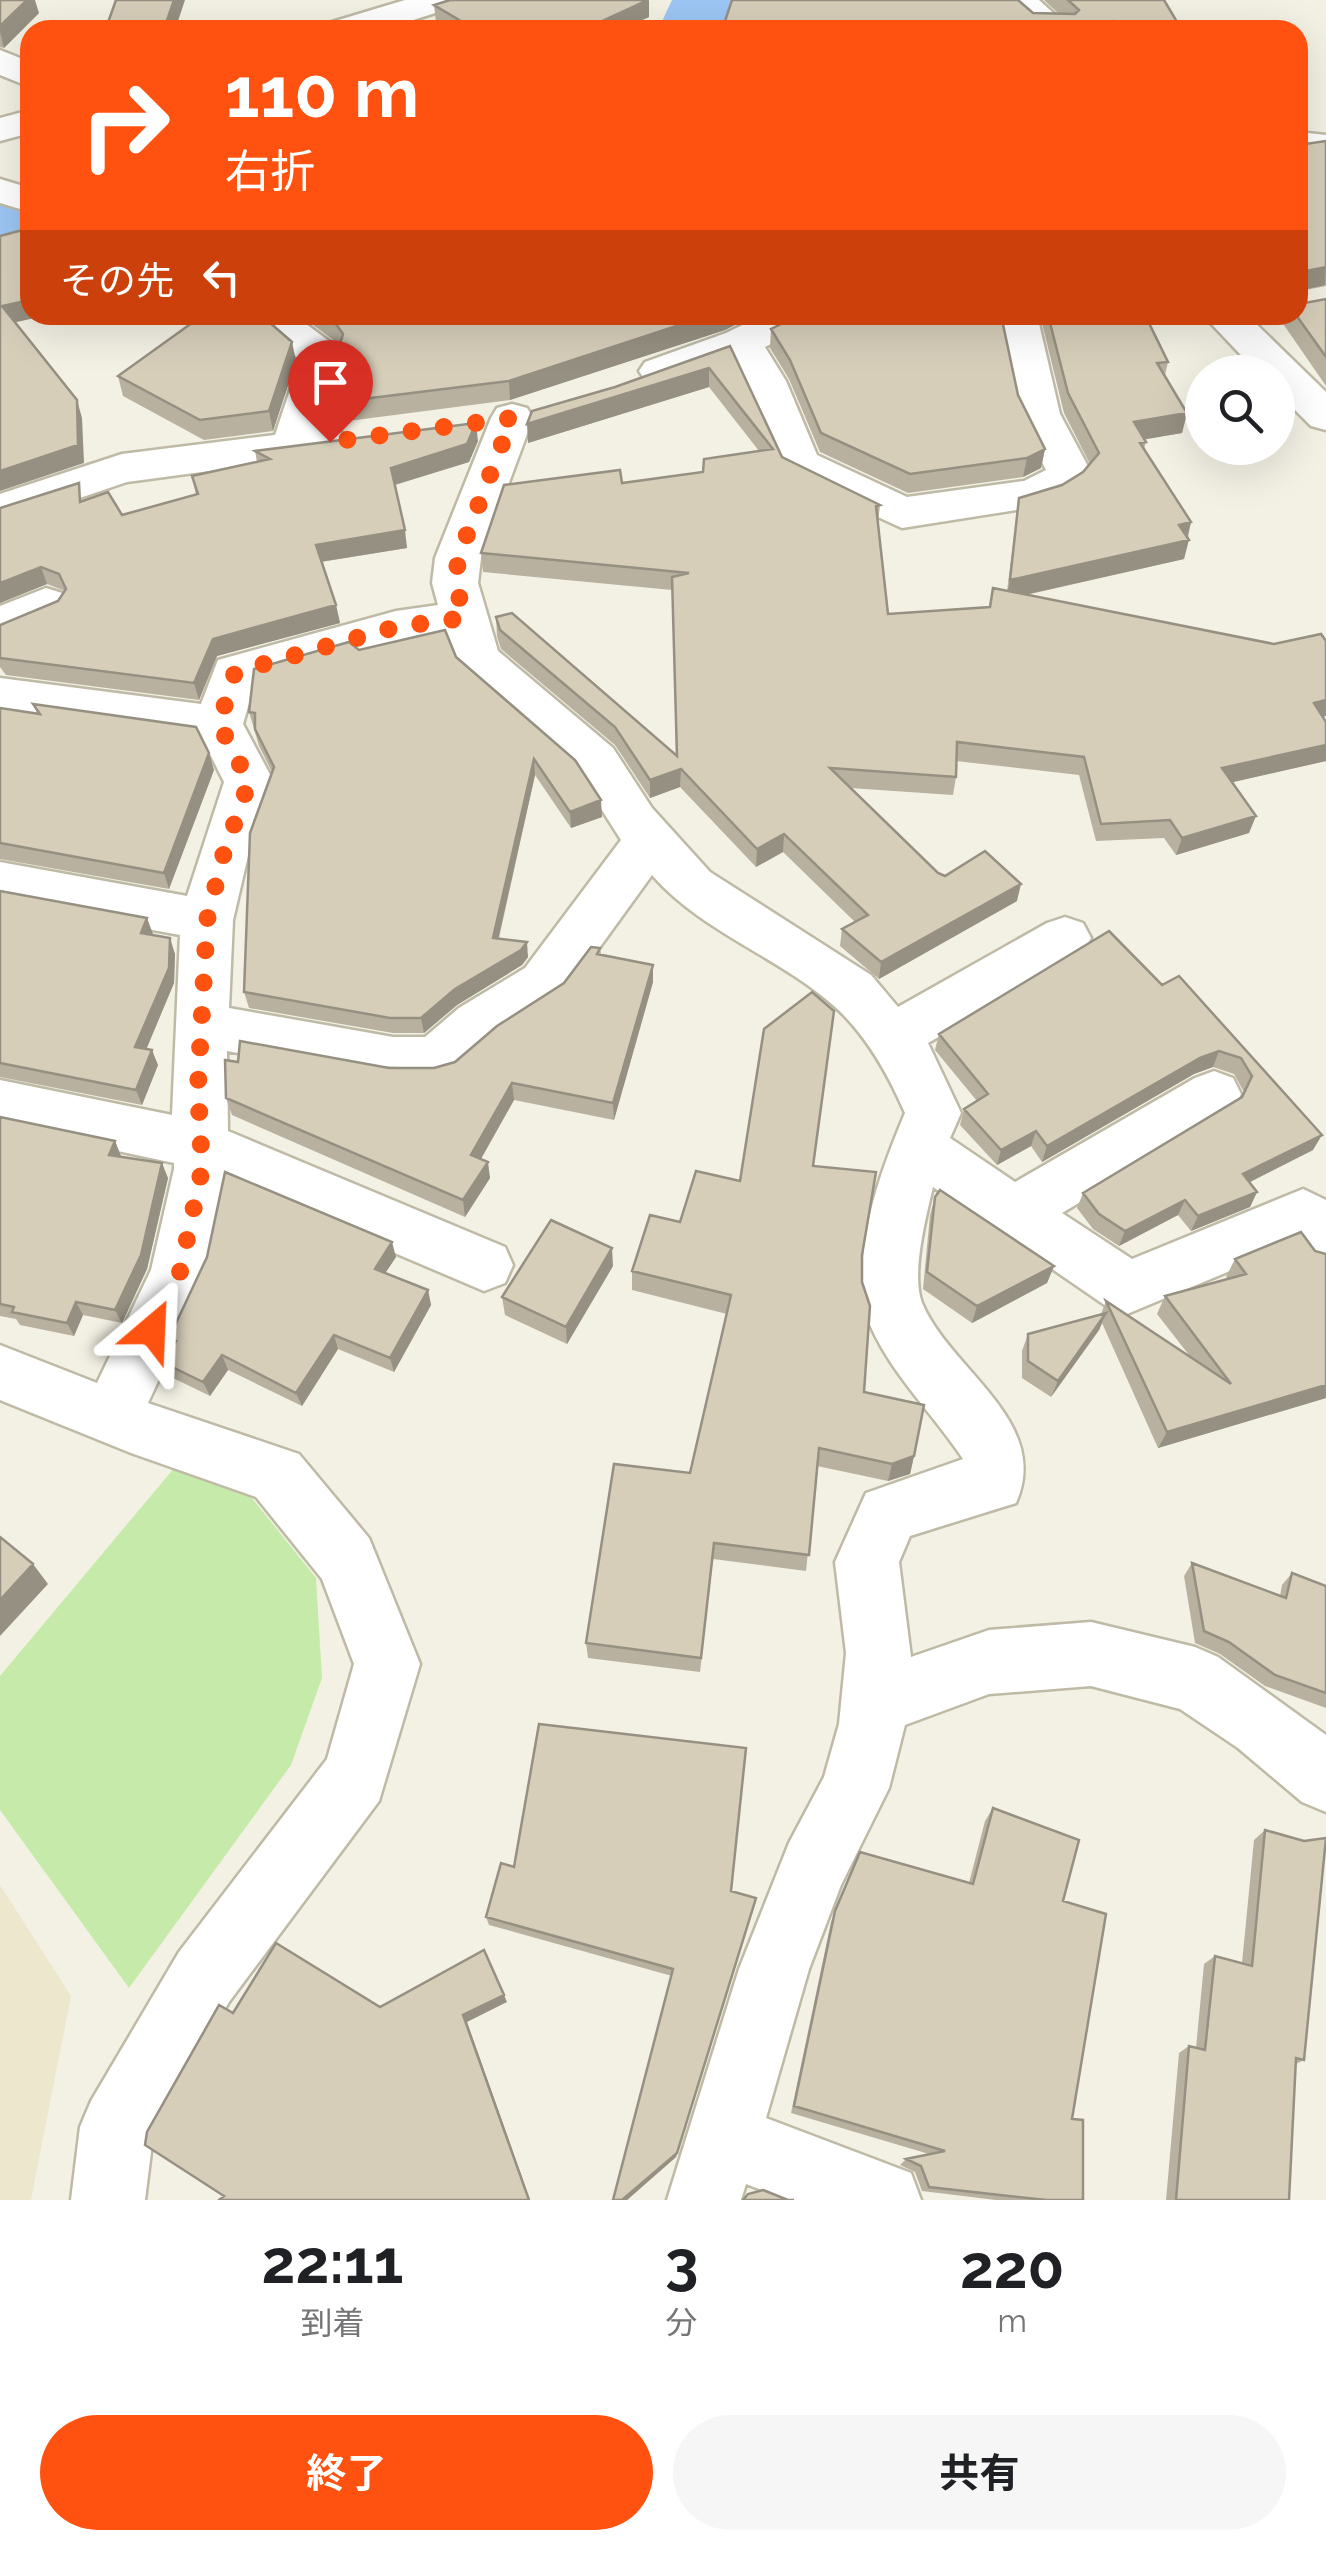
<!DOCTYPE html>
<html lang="ja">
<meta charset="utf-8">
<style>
body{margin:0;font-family:Raleway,"Noto Sans JP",sans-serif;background:#f6f6f6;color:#202124;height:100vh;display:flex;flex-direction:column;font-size:38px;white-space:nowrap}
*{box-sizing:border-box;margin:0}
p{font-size:32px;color:#757577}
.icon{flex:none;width:55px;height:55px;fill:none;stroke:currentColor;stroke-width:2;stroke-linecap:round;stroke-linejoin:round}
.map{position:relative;height:2200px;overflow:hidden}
.drawer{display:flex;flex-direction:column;background:#fff;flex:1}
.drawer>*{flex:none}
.top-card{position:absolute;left:20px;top:20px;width:1288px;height:305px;border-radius:30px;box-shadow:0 10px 40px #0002;background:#ff5110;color:#fff;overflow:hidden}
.tools{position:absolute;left:1185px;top:355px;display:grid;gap:20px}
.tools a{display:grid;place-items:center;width:110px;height:110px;border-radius:50%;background:#fff;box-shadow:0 10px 40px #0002;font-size:50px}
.pin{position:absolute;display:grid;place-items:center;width:85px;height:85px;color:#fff;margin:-102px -42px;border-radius:50% 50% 50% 0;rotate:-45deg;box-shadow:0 0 10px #0007}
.pin .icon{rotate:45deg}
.me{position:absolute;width:110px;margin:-55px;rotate:26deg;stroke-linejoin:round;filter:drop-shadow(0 0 8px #0008)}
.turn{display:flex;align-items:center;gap:35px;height:210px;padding:0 40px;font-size:45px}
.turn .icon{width:130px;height:130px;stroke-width:2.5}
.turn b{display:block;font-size:70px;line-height:85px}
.then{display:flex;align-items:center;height:95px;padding:0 40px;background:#0003;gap:20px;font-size:38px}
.eta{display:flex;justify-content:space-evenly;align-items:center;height:170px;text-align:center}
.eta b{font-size:60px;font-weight:700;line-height:70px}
.cta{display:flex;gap:20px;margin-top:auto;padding:20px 40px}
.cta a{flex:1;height:115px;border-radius:60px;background:#ff5110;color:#fff;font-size:40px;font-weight:700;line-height:115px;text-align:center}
.cta a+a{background:#f6f6f6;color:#202124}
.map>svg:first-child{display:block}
</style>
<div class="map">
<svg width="1326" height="2200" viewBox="0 0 1326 2200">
<rect width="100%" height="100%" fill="#f3f1e4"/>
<!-- education -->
<path fill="#ede8cd" d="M0 1885 71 1996 31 2200H0Z"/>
<!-- green -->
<path fill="#c6eaaa" d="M180 1461 251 1497 316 1578 322 1678 291 1765 129 1988 0 1810V1676Z"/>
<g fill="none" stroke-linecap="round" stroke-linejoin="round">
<!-- river -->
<path fill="#9cc6f4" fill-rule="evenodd" d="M672 0H734L722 30H658Z
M30 196V238L0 245V203Z"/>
<defs>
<path id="minor" d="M405 0H460L454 7 382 30H327L332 22Z
M999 0H1039L1072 30H1032Z
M0 50 30 62V87L0 75Z
M30 110V133L0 141V118Z
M1298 132 1326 135V157L1298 154Z
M0 179 30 188V212L0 203Z
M248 315H294L337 347 343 356 320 430 343 433 350 443 343 453 127 482 0 525V494L122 454 275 435 300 360Z
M763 315H816L810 324 765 347 786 381 817 455 907 497 1024 481 1046 470 1018 414 997 315H1037L1060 414 1091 472 1073 494 1048 505 902 528 784 474 731 360 660 384 645 380 639 371 645 362 726 333Z
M1203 315H1247L1326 392V430L1311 426 1278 393V372H1257Z
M512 404 527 408 533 418 481 558 478 583 498 651 613 748 652 808 710 872 871 975 898 1007 1047 923 1065 917 1083 923 1091 938 1083 953 928 1043 961 1113 950 1138 1015 1182 1195 1078 1214 1071 1233 1078 1241 1094 1233 1110 1062 1213 1132 1259 1303 1189 1326 1200V1272L1306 1265 1292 1245 1127 1314 1106 1306 933 1187C926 1217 911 1274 922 1303 950 1370 1052 1421 1016 1503L910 1536 899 1562 911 1657 989 1630 1091 1622 1195 1647 1218 1657 1326 1735V1812L1302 1802 1238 1748 1180 1709 1091 1686 989 1694 905 1725 889 1788 841 1885 809 1969 766 2118 911 2173 921 2200H787L746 2184 741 2200H667L739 1969 789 1843 824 1777 839 1724 846 1653 835 1562 866 1493 963 1459C931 1410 880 1364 863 1305 860 1296 862 1284 862 1275 864 1216 883 1166 905 1113 888 1074 866 1034 833 1005 777 956 702 932 652 875L563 998 497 1040 455 1076 436 1082 393 1081 227 1051 228 1131 505 1247 513 1265 505 1283 484 1291 228 1182 209 1271 148 1403 299 1454 369 1538 420 1664 379 1801 229 2002 153 2136 145 2200H71L80 2127 91 2101 179 1952 327 1759 354 1664 322 1579 256 1497 131 1453 0 1400V1345L97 1383 151 1270 174 1169V1163L0 1126V1080L172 1115 180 935 0 902V862L187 896 224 782 203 740 0 712V678L201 704 218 660 396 611 438 605 432 583 435 558 491 418 497 408ZM447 637 460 671 579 774 621 840 525 968 459 1008 425 1037H393L229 1008 233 920 248 856 274 782 243 724 255 683 396 643Z
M46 588 62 593 69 604 62 615 0 641V606Z"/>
</defs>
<!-- minor casing -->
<use href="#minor" stroke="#bfbaa6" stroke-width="5"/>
<!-- minor -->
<use href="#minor" fill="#fff" fill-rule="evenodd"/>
</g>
<!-- wall -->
<path fill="#b8b19f" d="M0 0 39 13 4 48 0 47Z
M1044 0H1164L1180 27 1205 30H722L1033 13 1059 14Z
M434 5 649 17 620 30H449L436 22Z
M1326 141V286L1300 291 1298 300 1305 303 1326 299V386L1277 315H1296L1298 145Z
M300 315H754L725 330 510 400 325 424 322 404 340 345Z
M1040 315H1145L1168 362 1165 375 1187 413 1182 433 1144 439 1146 442 1144 449 1191 522 1184 559 1026 595 1326 716 1323 717 1326 722V761L1232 782 1249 833 1176 855 1164 838 1096 841 1079 775 956 761V777L953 795 850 788 938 873 1017 901 879 979 840 946 842 929 855 922 783 852 756 867 680 787 650 798 615 745 501 649 497 636 496 617 676 755 672 590 483 572 481 553 622 483 703 472 759 451 709 387 528 443 615 387 730 346 782 457 880 505 878 523 888 614 989 607 993 588 1007 591 1019 498 1062 485 1083 472 1090 464 1064 413Z
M771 329 1018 395 1045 449 1041 468 1023 477 908 493 820 452 789 379 770 348Z
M296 361 273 431 204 440 123 396 118 376Z
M478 441 469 462 395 485 407 548 321 562 336 605 340 623 217 656 199 700 6 675 0 667V625L58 601 65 591 47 584 0 603V508L85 500 122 515 196 495 192 476 257 462 255 451Z
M359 650 456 657 602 817 571 828 535 775 499 938 528 957 522 965 457 1005 424 1033H393L249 1008 244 992 272 772 259 746 249 712Z
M33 704 214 770 169 889 0 859V708L37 713Z
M0 891 153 934 152 935 175 954 174 983 146 1049 158 1065 142 1105 0 1077Z
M600 948 601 954 653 965V982L614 1120 514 1100 481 1159 490 1178 465 1217 232 1115 226 1098 238 1062 434 1068 455 1062 564 983Z
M1179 976 1313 1150 1250 1182 1257 1192 1250 1207 1191 1231 1178 1215 1119 1246 1093 1229 1077 1208 1083 1193 1242 1097 1244 1092 1234 1074 1213 1067 1194 1074 1042 1162 1031 1146 997 1165 960 1125 964 1109 977 1101 935 1050 939 1034 1162 985Z
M0 1117 115 1141 121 1157 168 1178 147 1269 122 1323 83 1315 74 1336 20 1325 16 1319 0 1316Z
M813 1166 862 1255 864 1392 914 1456 910 1474 888 1481 817 1466 806 1571 713 1559 700 1672 588 1658 586 1643 690 1473 727 1314 632 1290V1271L680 1222 740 1181Z
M935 1197 1054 1266 1047 1283 972 1323 923 1289 930 1215Z
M1315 1251 1326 1254V1398L1158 1448 1102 1323 1099 1330 1051 1397 1022 1378V1351L1028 1334 1101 1314 1106 1301 1189 1355 1157 1314 1165 1296 1228 1279 1226 1277 1235 1259Z
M396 1257 385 1273 428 1290 431 1305 394 1372 338 1349 302 1406 228 1370 210 1396 169 1376 162 1362 173 1346 169 1338Z
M613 1266 567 1344 505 1315 502 1297Z
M1192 1563 1280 1596 1282 1585 1292 1573 1326 1586V1708L1265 1686 1220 1654 1195 1643 1184 1576Z
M993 1808 1063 1901 1072 2119 1083 2200H996L922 2191 915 2172 900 2165 906 2159 929 2154 791 2113 831 1922 860 1852 969 1883 985 1821Z
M1265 1830 1304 2060 1296 2064 1289 2200H1166L1179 2053 1189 2046 1196 2048 1204 1964 1215 1956 1242 1963 1254 1840Z
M514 1867 731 1891 756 1898 676 2157 627 2200H613L672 1976 489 1925 486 1917Z"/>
<!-- shaded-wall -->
<path fill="#969082" d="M27 0H35L39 13 4 48 0 32V26Z
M174 0H185L175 30H164Z
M649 0V17L620 30H583Z
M1326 267 1325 285 1298 291 1301 272Z
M30 300V315H48L8 324 2 306Z
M710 315H754L725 330 510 400 509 381Z
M292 342 296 361 273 431 269 411Z
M709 368V387L528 443 527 424Z
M77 400 82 418 84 463 0 491V471Z
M1187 413 1182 433 1130 442 1134 422Z
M476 423 478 441 469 462 394 485 391 468Z
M1045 449 1041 468 1023 477 1027 458Z
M1191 522 1186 541 1189 540 1184 559 1006 599 1010 580Z
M405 530 407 548 319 562 316 545Z
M41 567 47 584 0 603V583Z
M336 605 340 623 217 656 199 700 194 683 213 639Z
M1326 700V716L1307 721 1314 703Z
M1326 745V761L1216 786 1222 768Z
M209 753 214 770 169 889 164 873Z
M534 759 535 775 495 953 493 938Z
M681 769 680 787 650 798V780Z
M601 800 602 817 571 828 570 812Z
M1256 816 1249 833 1176 855 1182 838Z
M784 834 783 852 756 867 757 849Z
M1021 884 1017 901 879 979 881 962Z
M147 918 153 934 147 949 141 933Z
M170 938 175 954 174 983 141 1062 135 1047Z
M527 942 528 957 522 965 457 1005 424 1033 421 1018 455 989Z
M653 965V982L614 1120 613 1103Z
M152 1050 158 1065 142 1105 136 1090Z
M1219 1051 1213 1067 1194 1074 1042 1162 1047 1146 1200 1058Z
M512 1083 514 1100 474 1171 471 1155Z
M1036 1131 1031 1146 997 1165 1001 1150Z
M1322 1135 1313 1150 1236 1189 1243 1174Z
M115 1141 121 1156 116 1169 109 1155Z
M488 1162 490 1178 465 1217 463 1200Z
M162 1163 168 1178 147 1269 122 1323 115 1310Z
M1257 1192 1250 1207 1191 1231 1198 1216Z
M1185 1200 1178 1215 1119 1246 1125 1231Z
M392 1242 396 1257 378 1284 375 1269Z
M612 1248 613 1266 567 1344 566 1327Z
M1054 1266 1047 1283 972 1323 977 1306Z
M428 1290 431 1305 394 1372 390 1358Z
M76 1302 83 1315 74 1336 67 1323Z
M1106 1313 1099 1330 1051 1397 1058 1381Z
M334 1335 338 1349 302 1406 296 1393Z
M222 1355 228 1370 210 1396 203 1382Z
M1326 1385V1398L1158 1448 1167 1432Z
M914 1456 910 1474 888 1481 892 1464Z
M33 1564 48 1584 0 1636V1600Z
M756 1898 676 2157 627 2200H622Z
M504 1995 507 2002 467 2022 530 2200H529L463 2015Z"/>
<!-- building -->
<path fill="#d6ceb9" stroke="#969082" stroke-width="2.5" d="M0 0H27L0 26Z
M116 0H174L164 29 106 28Z
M450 0H648L583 30H476L434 5Z
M732 0H1018L1033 13 1075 14 1079 10 1068 0H1164L1180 27 1202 24 1205 30H1117L1113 21 1040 28V30H722Z
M1326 141V267L1301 272 1300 292H1298V145Z
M30 228V300L2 306 77 400 78 445 0 471V236Z
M1326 299V357L1296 315 1298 300 1305 303Z
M203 315H261L292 342 269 411 200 420 118 376Z
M323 315H710L509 381 322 404 343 334 336 324Z
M799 315H1001L1018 395 1045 449 1027 458 910 474 821 433 790 360 771 329Z
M1048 315H1145L1168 362 1157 363 1187 413 1134 422 1146 442 1140 443 1191 522 1179 525 1189 540 1010 580 1019 498 1062 485 1083 472 1099 453 1068 393Z
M730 346 782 457 880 505 876 506 888 614 990 607 993 588 1274 644 1321 634 1326 641V700L1314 703 1326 722V745L1222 768 1256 816 1182 838 1170 820 1101 824 1084 757 957 742 956 777 830 768 938 873 945 876 985 851 1021 884 881 962 842 929 868 915 784 834 757 849 681 769 650 780 615 727 500 630 496 617 512 613 677 756 672 577 689 573 481 553 504 485 620 470 622 483 703 472 704 459 773 449 709 368 527 424 532 411 615 387Z
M476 423 467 444 391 468 405 530 316 545 336 605 213 639 194 683 0 658V625L58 601 66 589 59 574 41 567 0 583V508L79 483 80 502 108 492 122 515 198 494 192 476 270 459 255 451Z
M445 630 456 657 575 760 601 800 570 812 534 759 493 938 527 942 521 950 455 989 421 1018H390L244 992 250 833 274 767 255 729V713L249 712 254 669 349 642 359 650Z
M33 704 196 727 209 753 164 873 0 843V708L40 714Z
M0 891 147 918 141 933 170 938 169 968 135 1047 152 1050 136 1090 0 1063Z
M1109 931 1162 985 1179 976 1322 1135 1243 1174 1257 1192 1198 1216 1185 1200 1125 1231 1099 1214 1083 1193 1242 1097 1252 1076 1241 1058 1219 1051 1200 1058 1047 1146 1036 1131 1001 1150 964 1109 988 1094 939 1034Z
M591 947 600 948 597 954 653 965 613 1103 512 1083 471 1155 488 1162 463 1200 226 1098 225 1060 238 1062 240 1041 389 1068H434L455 1062 497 1026 564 983Z
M812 992 834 1011 813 1166 876 1172 862 1255V1282L870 1306 864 1392 924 1405 914 1456 892 1464 819 1448 809 1555 714 1543 701 1658 586 1643 614 1464 690 1473 731 1295 632 1271 650 1215 680 1222 696 1171 740 1181 764 1029Z
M0 1117 115 1141 109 1155 162 1163 141 1255 115 1310 76 1302 67 1323 12 1312 14 1307 0 1304Z
M225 1172 392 1242 375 1269 428 1290 390 1358 334 1335 296 1393 222 1355 203 1382 162 1362 176 1341 169 1338 207 1257Z
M940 1190 1054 1266 977 1306 927 1272 935 1197Z
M551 1220 612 1248 566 1327 502 1297Z
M1301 1232 1315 1251 1326 1254V1385L1167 1432 1106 1301 1231 1384 1165 1296 1246 1274 1235 1259Z
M1106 1313 1058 1381 1028 1361V1334Z
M0 1537 33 1564 0 1600Z
M1192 1563 1286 1598 1292 1573 1326 1586V1693L1275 1675 1229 1642 1204 1631Z
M539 1724 746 1748 731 1891 756 1898 677 2153 622 2200H613L673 1969 486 1917 501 1863 514 1867Z
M993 1808 1079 1840 1063 1901 1106 1914 1072 2119 1083 2120V2200H1046L929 2187 921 2166 906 2159 945 2151 794 2106 835 1911 860 1852 973 1884Z
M1265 1830 1304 1841 1326 1838 1304 2060 1296 2058 1289 2200H1176L1189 2046 1205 2050 1215 1956 1252 1966Z
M276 1943 380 2007 484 1950 504 1995 463 2015 529 2200H219L224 2196 145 2145 147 2132 219 2005 233 2013Z
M763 2190 788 2200H794H743L748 2194Z"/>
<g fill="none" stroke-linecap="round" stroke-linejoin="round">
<!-- route -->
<path stroke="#ff5110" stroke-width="18" stroke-dasharray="0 32.4" d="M152 1330 180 1272 202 1169 198 1086 207 920 223 856 249 782 219 724 235 672 396 627 464 618 456 583 458 558 512 418 330 442"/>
</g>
</svg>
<div class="tools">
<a><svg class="icon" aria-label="search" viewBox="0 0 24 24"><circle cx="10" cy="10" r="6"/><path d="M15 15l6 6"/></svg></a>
</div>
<div class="pin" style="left:330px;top:442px;background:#d93025"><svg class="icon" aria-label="arrive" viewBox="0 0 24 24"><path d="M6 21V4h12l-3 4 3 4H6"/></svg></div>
<svg class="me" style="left:152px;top:1330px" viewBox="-20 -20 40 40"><path d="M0-17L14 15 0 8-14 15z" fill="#ff5110" stroke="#fff" stroke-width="4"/></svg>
<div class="top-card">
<div class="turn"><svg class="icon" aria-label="right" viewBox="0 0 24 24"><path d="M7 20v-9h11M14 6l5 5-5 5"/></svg><div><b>110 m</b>右折</div></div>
<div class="then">その先<svg class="icon" aria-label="left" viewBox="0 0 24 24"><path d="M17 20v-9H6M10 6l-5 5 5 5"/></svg></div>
</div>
</div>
<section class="drawer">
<div class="eta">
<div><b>22:11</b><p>到着</p></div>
<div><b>3</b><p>分</p></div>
<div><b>220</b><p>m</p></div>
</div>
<div class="cta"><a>終了</a><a>共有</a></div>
</section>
